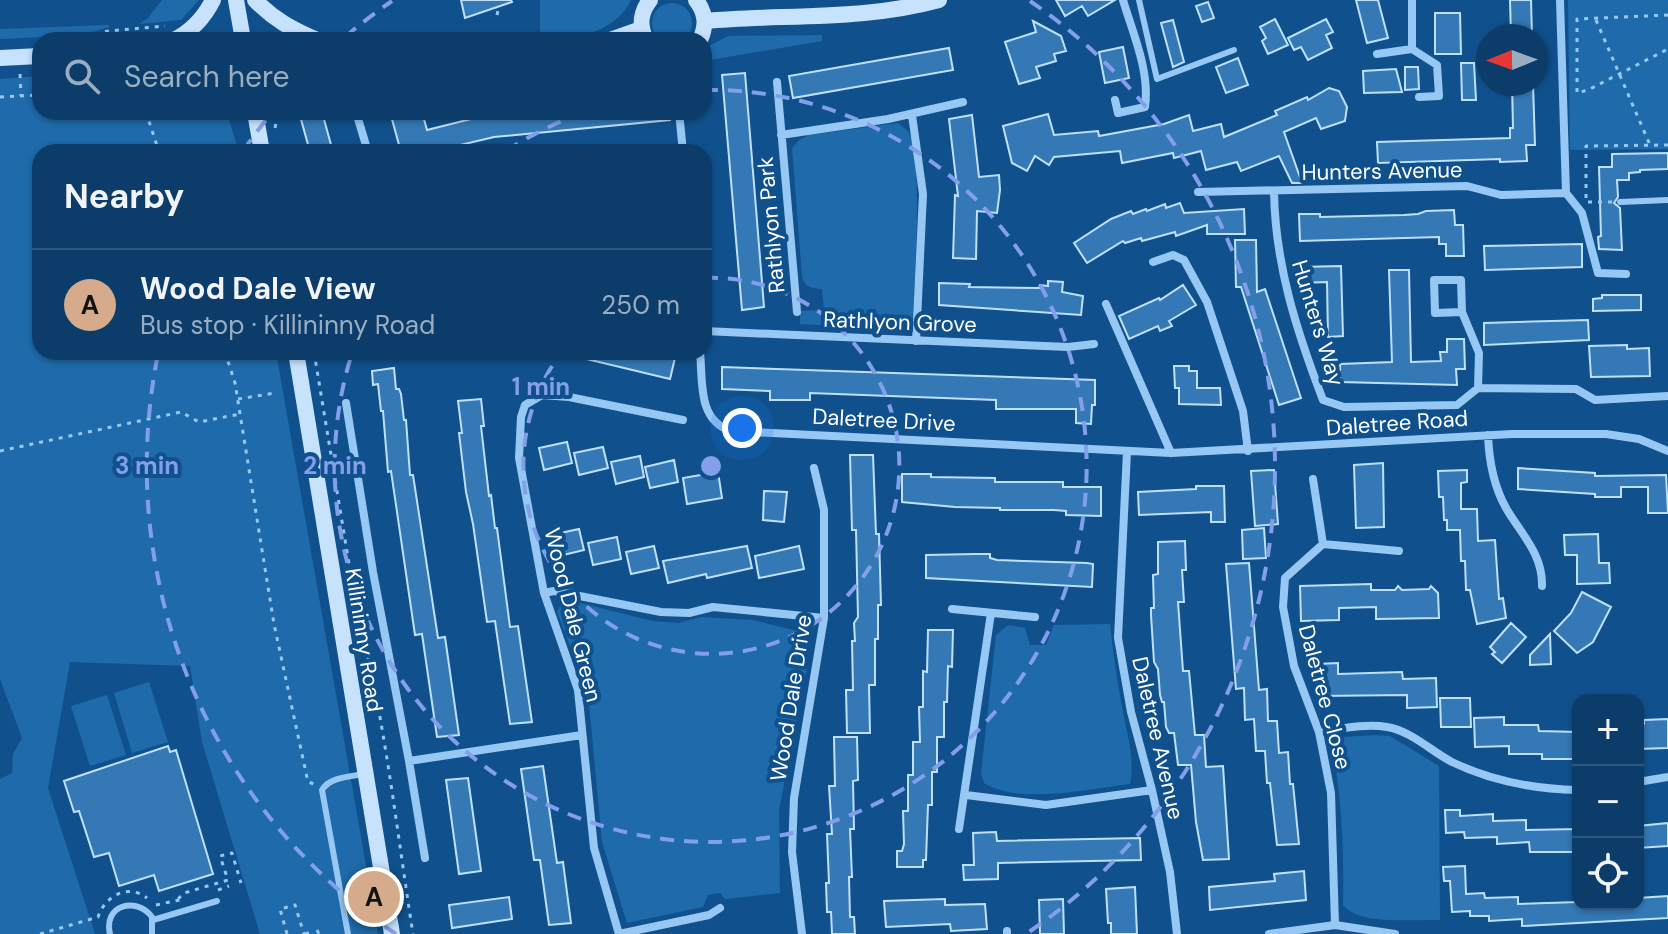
<!DOCTYPE html>
<meta charset="utf-8">
<style>
body{margin:0;font-family:"DM Sans",sans-serif;background:#1a4872;color:#f1f3f6}
.controls{position:absolute;right:24px;bottom:24px;display:grid;overflow:hidden;border-radius:16px;box-shadow:0 2px 6px #0004}
.controls button{width:72px;height:72px;display:grid;place-items:center;padding:0;border:0;border-bottom:2px solid #2c567e;background:#0c3d6a;color:#f1f3f6;font:40px sans-serif}
.compass{position:absolute;left:1476px;top:24px;width:72px;height:72px;border-radius:50%;background:#0c3d6a;box-shadow:0 2px 6px #0004;rotate:269deg}
.you{position:absolute;left:742px;top:428px;width:28px;height:28px;margin:-20px;border:6px solid #fff;border-radius:50%;background:#1a73e8;box-shadow:0 0 0 12px #1a73e833}
.badge{display:grid;place-items:center;width:52px;height:52px;border-radius:50%;background:#d6ab8b;color:#111;font-size:26px;font-weight:700}
.pin{position:absolute;translate:-50% -50%;border:4px solid #fff;box-shadow:0 2px 8px #0006}
.list{margin:0;padding:0;list-style:none}
h2{display:flex;justify-content:space-between;align-items:center;height:104px;margin:0;padding:0 32px;font-size:34px}
h2 small{font-size:26px;font-weight:400;color:#9aaec1}
.list li{display:grid;grid-template-columns:52px 1fr auto;gap:24px;align-items:center;box-sizing:border-box;height:112px;padding:0 32px;border-top:2px solid #2c567e}
.list b{display:block;font-size:30px;white-space:nowrap}
.list p{margin:0;font-size:26px;white-space:nowrap;color:#9aaec1}
.list em{font-size:26px;font-style:normal;color:#9aaec1}
.icon{flex:none;width:44px;height:44px;fill:none;stroke:currentColor;stroke-width:2;stroke-linecap:round;stroke-linejoin:round}
.map{position:relative;flex:none;width:1668px;height:934px;overflow:hidden}
.search{position:absolute;background:#0c3d6a;box-shadow:0 2px 6px #0004;left:32px;top:32px;width:680px;height:88px;display:flex;align-items:center;gap:20px;box-sizing:border-box;padding:0 28px;border-radius:24px;color:#9aaec1;font-size:30px}
.panel{position:absolute;background:#0c3d6a;box-shadow:0 2px 6px #0004;left:32px;top:144px;width:680px;height:216px;border-radius:24px}
.map>svg:first-child{display:block}
</style>
<div class="map">
<svg width="1668" height="934" viewBox="0 0 1668 934">
<rect width="100%" height="100%" fill="#10518d"/>
<!-- green -->
<path fill="#1e6aab" d="M162,0H199L181,20L139,24L148,18Z
M540,0H631C616,32 573,43 540,34Z
M1568,0H1668V149L1570,150Z
M652 23a20 20 0 1 1 40 0a20 20 0 1 1-40 0Z
M109,25V27L83,35L0,39V29Z
M822,35V41L704,61L705,48L728,36Z
M40,76V112H223L229,120L239,152H40V352H276L378,934H260L202,742L190,666L70,662L48,788L95,934H0V779L12,773L13,754L22,738L0,679V79Z
M898,123C899,124 907,130 908,131C924,157 914,282 913,317L904,328L898,329L800,324V311L824,310L822,289C811,288 805,288 802,276L792,148L799,140L809,135Z
M564,599L653,621L678,623L702,617L753,620L802,632L807,668L779,810L780,893L725,899L720,893L708,895L703,907L627,923L602,842L588,693L557,612Z
M1110,624C1113,650 1116,675 1121,701C1125,728 1136,756 1130,784C1090,789 1019,805 984,783L981,774L996,635L1008,625L1025,628L1030,645H1046L1054,625Z
M149,682L168,742L132,753L114,693Z
M107,695L126,755L90,766L71,706Z
M1374,735L1390,736L1439,766L1440,920C1414,919 1360,926 1343,905C1344,848 1342,805 1333,748L1335,742L1344,737Z"/>
<!-- building -->
<path fill="#3479b5" stroke="#bee0fd" stroke-width="2" d="M461,0H511L512,2L465,18Z
M1056,0H1115L1088,16L1082,6L1065,16Z
M1356,0H1378L1388,38L1367,43Z
M1510,0H1531L1532,36H1511Z
M1208,2L1214,18L1202,22L1196,6Z
M1435,13H1460L1461,54H1435Z
M1275,19L1288,45L1268,54L1262,41L1266,38L1260,27Z
M1326,19L1333,32L1326,35L1332,48L1308,60L1301,47L1294,50L1288,38Z
M1173,20L1184,62L1173,67L1161,23Z
M1033,21L1061,36L1066,51L1054,54L1056,61L1036,67L1040,78L1019,84L1005,42L1036,32Z
M1123,47L1129,78L1105,83L1099,52Z
M949,48L953,70L793,98L789,76Z
M1238,58L1248,85L1226,93L1216,67Z
M1461,63H1474L1476,100H1462Z
M1405,67H1418L1419,89L1405,90Z
M1396,69L1402,92L1364,93L1363,71Z
M745,73L764,307L742,310L722,75Z
M1512,84H1533L1535,145H1526L1527,161L1500,162V159L1378,163L1377,142L1510,138V128H1513Z
M1329,88L1339,91L1347,107L1345,121L1321,129L1316,118L1284,132L1302,183H1292L1279,156L1241,171L1237,162L1206,170L1201,151L1174,158L1173,153L1122,163L1120,151L1054,157L1049,165L1035,156L1027,171L1012,163L1003,126L1048,114L1054,135L1098,131L1099,136L1164,124L1189,115L1193,131L1221,124L1224,137L1277,115L1275,111L1307,97L1308,100Z
M299,112H322L333,152H310Z
M390,112H422L427,130L483,116L529,112H669L670,120L494,137L431,152H401Z
M972,115L979,177L999,175L1000,190L997,213L977,211L976,259L953,258L955,195L958,196L949,119Z
M1668,153V169L1640,170V172L1629,173V180H1617L1618,197L1614,203L1620,208L1622,250L1599,249L1598,237L1601,236L1599,167H1612V154Z
M1180,203L1184,213L1244,209L1245,234H1207V225L1176,236L1175,232L1142,241L1141,238L1125,243L1123,241L1087,263L1074,243L1111,219L1131,211L1133,214L1146,209L1147,211L1165,204L1166,208Z
M1454,210L1455,225H1463L1464,256H1446V244H1439V237L1300,241L1299,214H1320V217L1404,215L1418,214L1426,211Z
M1235,240H1256L1257,292L1265,289L1301,398L1279,405L1241,287H1236Z
M1582,244V267L1485,270L1484,246Z
M1341,266L1343,336L1328,337L1327,282L1301,283L1300,267Z
M1389,270H1409L1411,362L1441,361L1440,352H1447V339H1464L1465,369H1456L1457,385L1340,382V364L1392,362Z
M1048,281L1063,282L1062,292L1083,296L1081,315L939,305V283L970,284L969,287L1039,288L1040,285L1048,286Z
M1183,285L1196,305L1169,321L1172,326L1160,331L1158,326L1129,339L1119,316L1159,298L1160,300Z
M1602,295H1641V310L1593,311V299L1602,298Z
M1588,320L1589,340L1484,345V323Z
M1627,345V349L1649,348L1650,376L1591,377L1589,346Z
M578,352H650L675,358L670,379L578,357Z
M1174,366H1189V371H1197V388H1220L1221,405L1179,404V388H1175Z
M722,367L1095,380V405H1092L1091,424L1076,423V409H996V400L810,393V400H770V391L722,389Z
M394,368L396,389H399L401,394L404,420H406L410,475H413L438,638L445,637L459,735L437,737L422,634L415,635L391,471L388,472L383,411H381L378,384L373,385L372,371Z
M481,399L484,426H481L489,496L491,495L495,528H497L510,627L518,626L532,722L510,724L495,621L487,622L473,524L466,492L459,433H462L458,401Z
M567,442L572,463L544,470L539,448Z
M603,447L608,468L579,475L574,453Z
M850,455H873L876,534H879L881,605H878V639H875V685H869L870,733H847L846,690H853L852,641H855L854,623L858,617L856,530H852Z
M640,456L644,477L616,484L611,462Z
M674,460L678,482L650,488L645,467Z
M1383,463L1384,527L1356,528L1354,465Z
M1518,468L1595,473V476L1666,475L1668,513H1648V487H1621V497H1595V494L1518,489Z
M1274,470L1278,524L1255,526L1251,471Z
M1467,470V482L1461,483V509H1477L1478,541L1495,540L1499,599L1503,598L1506,618L1477,624L1470,590H1466L1465,561H1461L1460,530H1447V520H1444L1443,497H1439L1438,471Z
M718,472L722,498L687,504L683,478Z
M902,474H931V477L995,478V482H1063V487H1101V516L1066,515V511L1054,510H1000V508L955,507L902,502Z
M1196,486H1224L1225,522H1211V512L1139,515L1138,492L1196,489Z
M764,491L787,492L784,522L763,520Z
M1264,528L1266,558L1243,559L1242,530Z
M579,529L584,550L555,557L551,535Z
M1598,534L1599,563H1609L1610,583L1577,584V555H1565L1564,535Z
M617,537L621,559L593,565L588,543Z
M1185,541L1186,570H1182L1184,602H1178L1183,671H1189L1195,735H1204L1206,767L1223,766L1229,859L1203,860L1196,822L1191,765H1178L1174,733H1169L1166,727L1164,702H1162L1160,695L1158,669L1154,662L1151,615V608H1154L1153,575L1158,574V542Z
M654,546L659,568L631,574L626,552Z
M747,546L752,568L707,578L706,574L668,583L663,561Z
M799,546L804,569L759,578L755,556Z
M975,554H990V558L997,560L1087,563L1093,564L1092,587L926,578V555Z
M1249,563L1259,690L1267,689L1268,721H1277L1279,753L1288,752L1290,784H1293L1299,844L1277,845L1270,783H1267L1265,751H1256L1254,719L1245,720L1244,688L1236,689L1226,564Z
M1371,584V590H1395L1398,586L1402,590L1429,589L1431,586L1438,593L1439,618L1376,619V607L1339,608V620L1301,621L1300,586Z
M1582,592L1611,607L1593,642L1577,653L1554,631L1571,613Z
M1511,623L1526,637L1502,663L1492,654L1495,652L1490,647Z
M928,630H953L952,667L948,666L947,702H944V737H937V772H932V805H928L926,860H923V867H897V851H902L904,844L903,811H908V775H913V742H920L919,707H923V671L927,672Z
M1550,634L1551,664L1530,665V655Z
M1338,663V674L1402,672L1403,679L1436,678L1437,707L1407,708V695L1317,696L1316,664Z
M1440,698H1470L1471,727H1441Z
M1504,717V725H1538L1539,731L1578,732V759H1542V754H1509V746L1475,747L1474,718Z
M1668,719V748L1638,749V725L1644,724V720Z
M834,737H857L858,780L853,781L854,829H850L852,877H849L850,917H854L855,934H832L831,912H827L826,883H829L827,834H832L829,786H835Z
M168,746L170,752L176,750L213,874L159,891L154,875L119,886L109,853L94,857L79,811L74,812L64,781Z
M543,766L557,863L563,862L571,923L549,925L540,860H534L521,769Z
M468,778L481,871L459,874L446,780Z
M1445,810H1460V816L1493,814V821L1526,820V830L1578,829V852H1530L1529,842L1497,844V837L1465,838L1464,832L1446,833Z
M1668,823V846L1638,848V826Z
M996,832L997,841L1140,838L1141,860L998,863V879L964,880L963,865H974L973,833Z
M1465,866L1466,894L1484,893L1485,898L1518,897V904L1578,902V904H1638V898L1668,896V918L1522,926V919L1489,921V916H1470V911L1452,912L1450,881H1444L1443,867Z
M1304,871L1306,900L1210,910L1209,887L1275,881L1274,874Z
M1135,887L1137,934H1111V923H1108L1106,889Z
M509,897L512,919L452,928L449,905Z
M945,899V905L985,904L987,929L951,931L950,924L886,927L884,901Z
M1063,899L1064,934H1040L1039,900Z"/>
<g fill="none" stroke-linecap="round" stroke-linejoin="round">
<!-- path -->
<path stroke="#97c8f3" stroke-width="3" stroke-dasharray="4 6" stroke-linecap="butt" d="M497,15L499,6
M1668,15L1577,19V93L1588,90L1668,49
M1596,20L1650,145
M46,40L85,38L108,31L165,26
M20,74L21,96
M0,97L40,95
M146,112L159,152
M275,128L278,112
M1612,202H1586V146L1668,145
M225,352L235,383L274,624L308,782L314,784
M314,352L357,612C385,717 396,827 413,934
M238,399L275,393
M0,451L181,412L199,422L240,414
M218,890L229,886
M178,899L184,893L228,880L220,856L232,853L241,883
M156,905L184,899
M317,930L319,934
M40,934L98,917C105,896 128,883 147,898
M287,934L280,909L295,905L304,934
M305,934L314,931"/>
<!-- lane -->
<path stroke="#97c8f3" stroke-width="6" d="M1139,0L1157,79L1234,50
M1620,202L1668,200
M153,920L217,901
M110,934C103,905 136,896 152,917V934
M348,934L322,790C330,777 349,777 363,774"/>
<!-- street -->
<path stroke="#97c8f3" stroke-width="8" d="M1412,0V49
M1560,0L1566,193L1582,213L1598,273L1626,274
M1377,54L1412,49L1437,65L1439,96L1419,97
M777,82L797,312
M1115,100L1118,113L1145,107C1150,71 1133,34 1123,0
M356,112L368,152
M679,112L683,152
M912,115L923,194L916,341
M781,135L888,119L963,102
M1274,191C1275,265 1297,332 1323,400L1344,407L1457,405L1478,388L1576,389L1595,400L1668,396
M1198,192L1467,186L1501,195L1566,193
M1153,262L1173,255L1184,260L1207,302L1243,411L1248,451
M1434,280H1461L1462,312L1435,313Z
M1106,304L1171,453
M1462,312L1479,353L1478,388
M704,331L1068,347L1094,344
M700,352C703,381 697,420 731,431L1171,453L1512,434H1606L1639,439L1668,451
M346,403L373,572L409,761L425,858
M1488,435C1489,461 1493,485 1506,508C1521,534 1543,554 1542,586
M1127,452L1118,638L1131,712L1152,790L1170,872L1177,934
M1313,479L1323,544L1285,578L1283,607L1294,666L1319,732L1331,793L1335,925
M1323,544L1399,551
M544,593L554,591L661,612L689,613L713,607L824,618
M952,609L1035,617
M1319,732C1340,729 1365,723 1387,727C1411,731 1431,751 1452,762C1491,781 1534,789 1578,790
M409,761L582,735
M1638,782L1668,777
M966,795L1046,805L1152,790
M959,829L991,613
M1007,931V934
M619,934L594,848L578,690L544,593L519,458L521,417L525,405L542,395L569,397L683,420
M619,934L709,915L720,908
M802,934L792,852L794,798L824,618V510L814,468
M1269,934L1335,925L1395,934"/>
<!-- secondary -->
<path stroke="#c6e2fd" stroke-width="16" d="M236,0L243,40
M255,0C273,19 293,30 317,40
M696,0C706,13 707,25 700,40
M705,21C784,14 862,21 939,0
M174,40C192,31 204,18 213,0
M610,40L641,29
M646,40C639,25 640,13 650,0
M0,58L40,56
M255,112L262,152
M296,352L392,934"/>
</g>
<!-- distance rings -->
<g fill="none" stroke="#839eea" stroke-width="4" stroke-dasharray="14 10">
<path d="M704 278A188 188 0 1 1 561 353"/>
<path d="M506 151A376 376 0 0 1 582 113M704 90A376 376 0 1 1 352 353"/>
<path d="M396 934A564 564 0 0 1 158 354M243 151A564 564 0 0 1 270 115M345 37A564 564 0 0 1 392 1M1030 1A564 564 0 0 1 1026 934"/>
</g>
<g text-anchor="middle" dominant-baseline="central" stroke-width="8" stroke-linejoin="round" paint-order="stroke">
<!-- street labels -->
<g font-size="22" fill="#fff" stroke="#10518d">
<text transform="translate(1382 171) rotate(-1)">Hunters Avenue</text>
<text transform="translate(771 225) rotate(-95)">Rathlyon Park</text>
<text transform="translate(900 322) rotate(2)">Rathlyon Grove</text>
<text transform="translate(1318 323) rotate(73)">Hunters Way</text>
<text transform="translate(884 420) rotate(3)">Daletree Drive</text>
<text transform="translate(1397 423) rotate(-4)">Daletree Road</text>
<text transform="translate(573 615) rotate(76)">Wood Dale Green</text>
<text transform="translate(364 640) rotate(81)">Killininny Road</text>
<text transform="translate(1325 697) rotate(75)">Daletree Close</text>
<text transform="translate(791 698) rotate(-81)">Wood Dale Drive</text>
<text transform="translate(1158 738) rotate(77)">Daletree Avenue</text>
</g>
</g>
<circle cx="711" cy="466" r="12" fill="#839eea" stroke="#10518d" stroke-width="4"/>
<g font-size="24" text-anchor="middle" font-weight="bold" fill="#839eea" stroke="#10518d" stroke-width="8" stroke-linejoin="round" paint-order="stroke">
<text x="541" y="395">1 min</text>
<text x="147" y="474">3 min</text>
<text x="335" y="474">2 min</text>
</g>
</svg>
<div class="controls">
<button>+</button>
<button>−</button>
<button><svg class="icon" aria-label="locate" viewBox="0 0 24 24"><circle cx="12" cy="12" r="6"/><path d="M12 2v4M12 18v4M2 12h4M18 12h4"/></svg></button>
</div>
<svg class="compass" viewBox="-18 -18 36 36"><path d="M0-13l5 13h-10z" fill="#e53935"/><path d="M0 13l5-13h-10z" fill="#9aaec1"/></svg>
<div class="you"></div>
<div class="pin badge" style="left:374px;top:897px">A</div>
<div class="search"><svg class="icon" aria-label="search" viewBox="0 0 24 24"><circle cx="10" cy="10" r="6"/><path d="M15 15l6 6"/></svg>Search here</div>
<section class="panel">
<h2>Nearby<small></small></h2>
<ul class="list">
<li><span class="badge">A</span><div><b>Wood Dale View</b><p>Bus stop · Killininny Road</p></div><em>250 m</em></li>
</ul>
</section>
</div>
